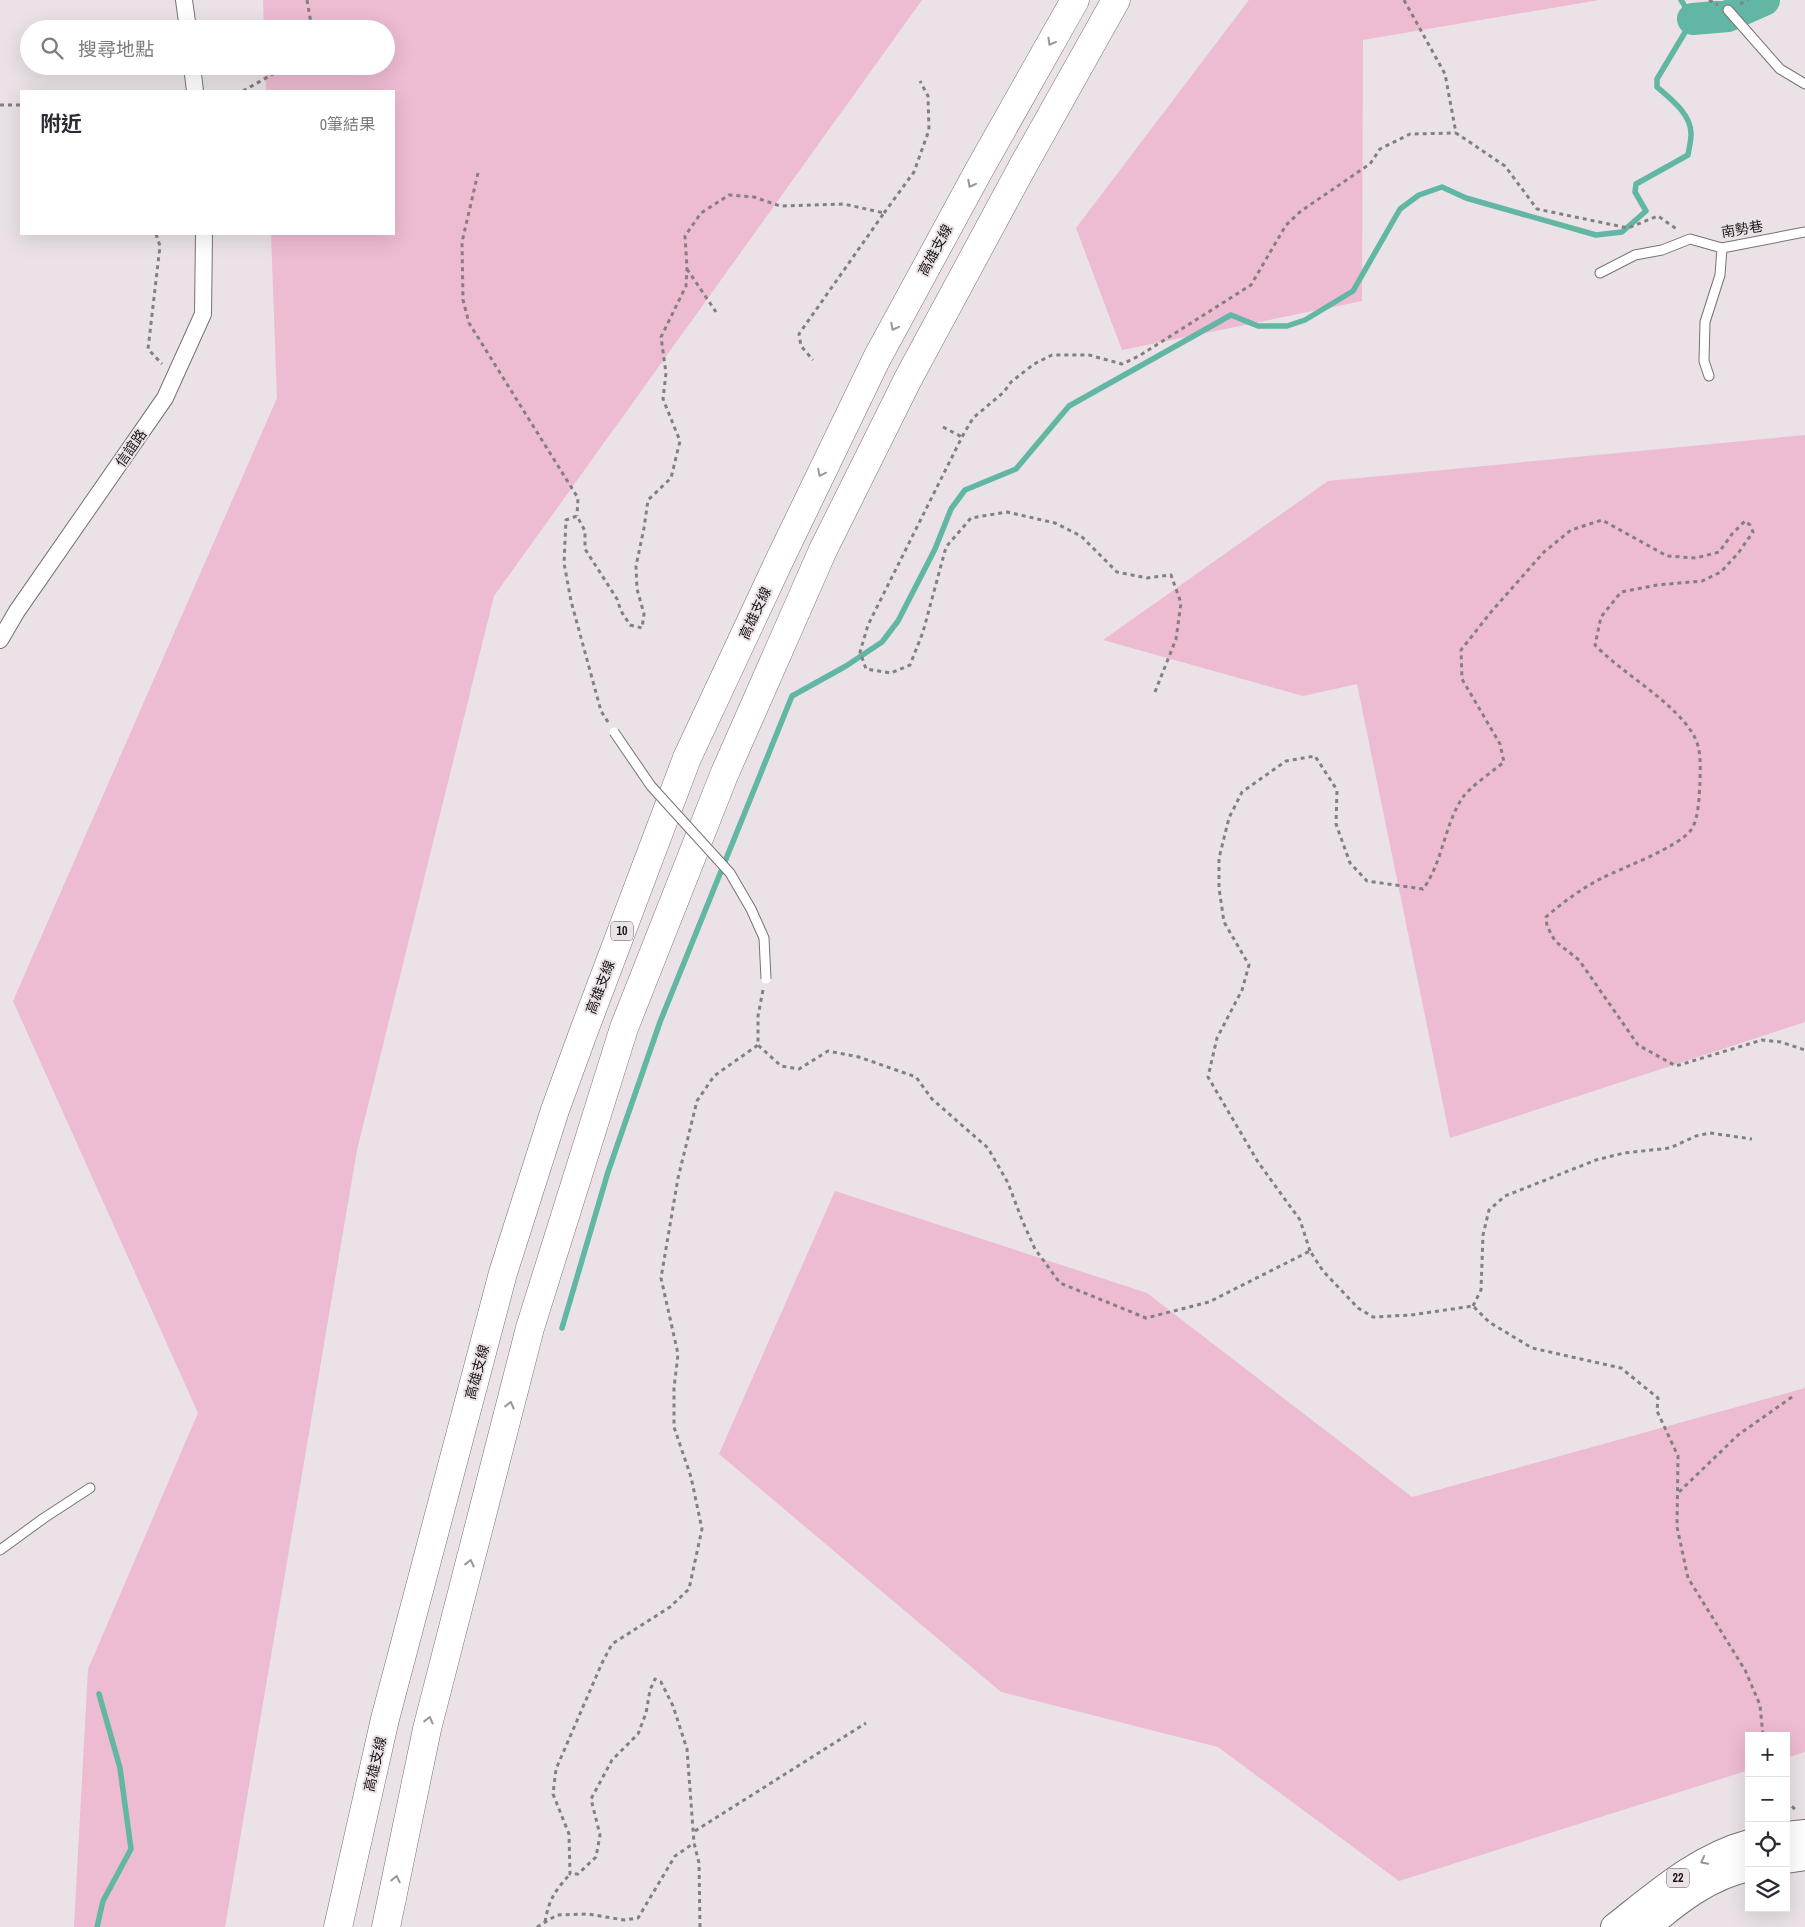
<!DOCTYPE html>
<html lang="zh-TW">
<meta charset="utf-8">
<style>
body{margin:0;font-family:"Archivo Narrow","Noto Sans TC",sans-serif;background:#f7f7f7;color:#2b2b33}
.controls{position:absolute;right:15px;bottom:15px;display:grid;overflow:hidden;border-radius:0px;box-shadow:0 5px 20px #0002}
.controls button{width:45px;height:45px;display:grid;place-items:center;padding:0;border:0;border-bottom:1px solid #e1e1e2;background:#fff;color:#2b2b33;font:25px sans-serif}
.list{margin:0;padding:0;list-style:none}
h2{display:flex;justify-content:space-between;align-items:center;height:65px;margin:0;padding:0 20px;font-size:21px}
h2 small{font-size:16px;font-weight:400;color:#7c7c81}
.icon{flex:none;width:28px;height:28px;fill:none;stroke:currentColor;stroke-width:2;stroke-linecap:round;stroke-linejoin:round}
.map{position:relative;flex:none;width:1805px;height:1927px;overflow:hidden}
.search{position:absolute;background:#fff;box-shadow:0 5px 20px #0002;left:20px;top:20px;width:375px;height:55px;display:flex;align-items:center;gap:12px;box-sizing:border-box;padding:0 18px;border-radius:28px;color:#7c7c81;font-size:19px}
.panel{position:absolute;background:#fff;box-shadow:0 5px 20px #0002;left:20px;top:90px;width:375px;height:145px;border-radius:0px}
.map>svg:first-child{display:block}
</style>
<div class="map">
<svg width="1805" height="1927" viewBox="0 0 1805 1927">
<rect width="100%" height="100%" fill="#eae2e6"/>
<!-- green -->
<path fill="#edbbd2" d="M263,0H922L494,596L357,1150L225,1927H74L88,1669L198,1413L13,1001L277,398L271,234H394V91H266L265,66H386V29H264Z
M1249,0H1599L1363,40L1362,301L1122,350L1076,228Z
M1805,435V1022L1450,1138L1357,684L1303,696L1103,640L1328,481Z
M835,1191L1147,1293L1412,1497L1805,1388V1752L1786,1758V1736H1749V1770L1399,1881L1218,1747L1001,1692L719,1454Z"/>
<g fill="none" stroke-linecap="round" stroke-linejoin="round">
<!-- stream -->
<path stroke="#61b7a3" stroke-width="5.5" d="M562,1328L608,1172L660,1022L792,696L846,666L882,642L898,621L935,549L951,509L965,490L1016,469L1069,406L1231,315L1258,326H1287L1305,320L1353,291L1400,209L1419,195L1442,187L1466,198L1596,235L1622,232L1646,211L1635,192L1636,184L1688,155C1689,148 1691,141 1691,135C1692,115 1671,99 1657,87V79L1693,19L1681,0
M97,1927L103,1901L131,1849L120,1768L99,1694"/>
<!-- river -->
<path stroke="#61b7a3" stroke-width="32" d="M1693,19L1728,16L1764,0"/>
<defs>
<path id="lane" d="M1728,10L1780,69L1805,84
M1600,273L1635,255L1662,250L1690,239L1722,248L1805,232
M1709,376L1704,361L1705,322L1720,275L1722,248
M0,1550L44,1518L90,1488"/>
<path id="street" d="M184,0L188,29
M192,66L195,91
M0,640L17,611L165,398L203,314L204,234"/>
<path id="primary" d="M1786,1835L1805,1833
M1786,1860L1805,1857
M1614,1927C1655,1895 1697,1857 1749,1843
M1648,1927C1677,1902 1710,1876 1749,1868"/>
<path id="highway" d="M338,1927L385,1719L503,1273L555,1110L582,1036L687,758L781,557L877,358L978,172L1075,0
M386,1927L427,1729L530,1328L624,1028L724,775L823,550L908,379L1024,164L1116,0"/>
</defs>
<!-- lane casing -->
<use href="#lane" stroke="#787275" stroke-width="11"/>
<!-- street casing -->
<use href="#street" stroke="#787275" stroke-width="18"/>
<!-- primary casing -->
<use href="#primary" stroke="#787275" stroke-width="28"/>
<!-- highway casing -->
<use href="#highway" stroke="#787275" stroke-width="29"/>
<!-- path -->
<path stroke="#847f82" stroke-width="3" stroke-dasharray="4 4" stroke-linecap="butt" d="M307,0L312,29
M1404,0L1445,74L1456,133L1505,166L1537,209L1628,228L1658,216L1678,230
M1709,0L1718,5
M1740,4L1748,0
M243,91L287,66
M0,105H21
M478,173L462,242L463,300L469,323L578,498L577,516
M884,213L914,172L929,130L928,96L920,81
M156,234L160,246L148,349L162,364
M687,269L716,312
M943,427L962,437
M1155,692L1176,639L1181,603L1171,575L1147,578L1117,572L1081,536L1055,523L1007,512L971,518L946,547L923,632L910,665L891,673L866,669L860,652L868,625L962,437L973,418L1004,392L1011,382L1034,364L1052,355H1089L1122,364L1139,356L1251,285L1286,225L1301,211L1370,164L1380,149L1410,134L1456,133
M608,722L601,711L571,601L564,563L566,520L577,516L585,531V549L617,599L621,611L630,625L642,628L644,614L637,589L636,566L644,528L648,500L671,478L680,441L663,399L666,373L661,337L686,286L687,268L685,236L701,213L729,195L754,197L780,206L844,204L884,213L799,334L801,346L813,360
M763,990L758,1016V1045L781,1066L799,1069L828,1051L859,1057L916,1077L932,1099L988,1148L1008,1183L1022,1220L1035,1249L1060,1283L1146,1318L1209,1302L1310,1251L1323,1271L1358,1308L1373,1317L1411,1315L1473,1306L1489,1322L1532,1348L1621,1368L1658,1398L1657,1411L1678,1456L1677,1527L1688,1578L1745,1670L1760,1705L1763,1736
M1310,1251L1300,1220L1258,1162L1208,1077L1217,1038L1242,990L1249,965L1224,922L1219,888V858L1229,818L1242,792L1286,761L1315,756L1337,790L1336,824L1350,863L1367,881L1423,889C1443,862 1444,825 1463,797C1470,787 1493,771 1504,762L1500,744L1462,679L1461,650L1491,612L1544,552L1571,530L1602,520L1667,556L1696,558L1719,552L1732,534L1745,521L1750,525L1753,532L1739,552L1721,572L1702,581L1657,585L1621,592L1601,617L1595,645C1624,675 1672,700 1693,734C1702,749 1700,765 1700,782C1699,796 1699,819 1691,830C1677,848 1624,867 1602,878C1581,889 1563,902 1546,917L1547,926L1555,941L1579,960L1638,1045L1676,1066L1762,1040L1781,1042L1805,1050
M1473,1306L1481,1290L1483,1235L1489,1210L1505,1196L1596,1160L1624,1153L1670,1148L1696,1136L1710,1133L1752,1139
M1679,1492L1738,1435L1792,1397
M1786,1801L1797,1811
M695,1831L866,1723
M545,1922C549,1899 555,1891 570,1874
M537,1927L557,1915L588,1914L624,1920L638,1918L675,1856L694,1843
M700,1927L699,1863L694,1843L687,1749L673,1706L661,1682L655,1679L650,1690L646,1713L638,1734L612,1760L591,1799L600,1835L596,1857L578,1874H570L569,1834L553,1794L556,1769L602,1663L612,1644L670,1607L689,1589L702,1529L691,1477L674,1427V1388L678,1354L661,1278L678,1178L697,1101L714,1076L758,1045"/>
<!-- lane -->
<use href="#lane" stroke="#fff" stroke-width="9"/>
<!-- street -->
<use href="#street" stroke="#fff" stroke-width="16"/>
<!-- primary -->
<use href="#primary" stroke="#fff" stroke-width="26"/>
<!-- highway -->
<use href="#highway" stroke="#fff" stroke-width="28"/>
<defs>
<path id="lane-bridge" d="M614,732L651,786L730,873L751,909L764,938L766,979"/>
</defs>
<!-- lane-bridge casing -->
<use href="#lane-bridge" stroke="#787275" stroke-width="11" stroke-linecap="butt"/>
<!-- lane-bridge -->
<use href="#lane-bridge" stroke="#fff" stroke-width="9"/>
</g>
<!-- one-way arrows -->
<defs><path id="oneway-chevron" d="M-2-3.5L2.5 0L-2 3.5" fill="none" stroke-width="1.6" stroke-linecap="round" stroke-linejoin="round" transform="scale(1.25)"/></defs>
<g stroke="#989697">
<use href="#oneway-chevron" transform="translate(1051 42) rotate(119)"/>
<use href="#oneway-chevron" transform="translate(971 184) rotate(118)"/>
<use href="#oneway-chevron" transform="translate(894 327) rotate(118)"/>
<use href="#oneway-chevron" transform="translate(821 473) rotate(116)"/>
<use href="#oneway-chevron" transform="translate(510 1405) rotate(-76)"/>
<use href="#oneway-chevron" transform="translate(470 1563) rotate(-76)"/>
<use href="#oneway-chevron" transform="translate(429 1720) rotate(-76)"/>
<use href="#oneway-chevron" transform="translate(1704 1861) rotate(152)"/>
<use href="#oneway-chevron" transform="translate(396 1879) rotate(-78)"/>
</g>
<g text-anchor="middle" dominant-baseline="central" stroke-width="4" stroke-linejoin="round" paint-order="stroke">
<!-- shield labels -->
<g fill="#eae2e6" stroke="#585356" stroke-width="1">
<rect x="611" y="921.5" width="22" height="19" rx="4"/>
<rect x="1667" y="1868.5" width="22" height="19" rx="4"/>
</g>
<g font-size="12" font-weight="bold" fill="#191618">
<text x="622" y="931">10</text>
<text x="1678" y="1878">22</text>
</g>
<!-- street labels -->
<g font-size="14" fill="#191618" stroke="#eae2e6">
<text transform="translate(1742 229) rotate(-9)">南勢巷</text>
<text transform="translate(935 250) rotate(-62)">高雄支線</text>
<text transform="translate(131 448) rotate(-55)">信誼路</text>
<text transform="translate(755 613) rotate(-65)">高雄支線</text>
<text transform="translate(600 987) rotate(-69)">高雄支線</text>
<text transform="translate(477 1372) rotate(-75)">高雄支線</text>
<text transform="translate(375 1764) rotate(-77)">高雄支線</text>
</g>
</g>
</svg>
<div class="controls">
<button>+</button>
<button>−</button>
<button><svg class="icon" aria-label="locate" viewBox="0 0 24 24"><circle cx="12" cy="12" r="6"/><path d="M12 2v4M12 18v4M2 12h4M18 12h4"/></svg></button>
<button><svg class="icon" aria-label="layers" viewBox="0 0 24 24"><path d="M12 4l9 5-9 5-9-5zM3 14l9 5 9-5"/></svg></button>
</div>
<div class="search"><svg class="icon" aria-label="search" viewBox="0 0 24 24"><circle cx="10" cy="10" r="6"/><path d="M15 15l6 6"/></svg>搜尋地點</div>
<section class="panel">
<h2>附近<small>0筆結果</small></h2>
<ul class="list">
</ul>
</section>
</div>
